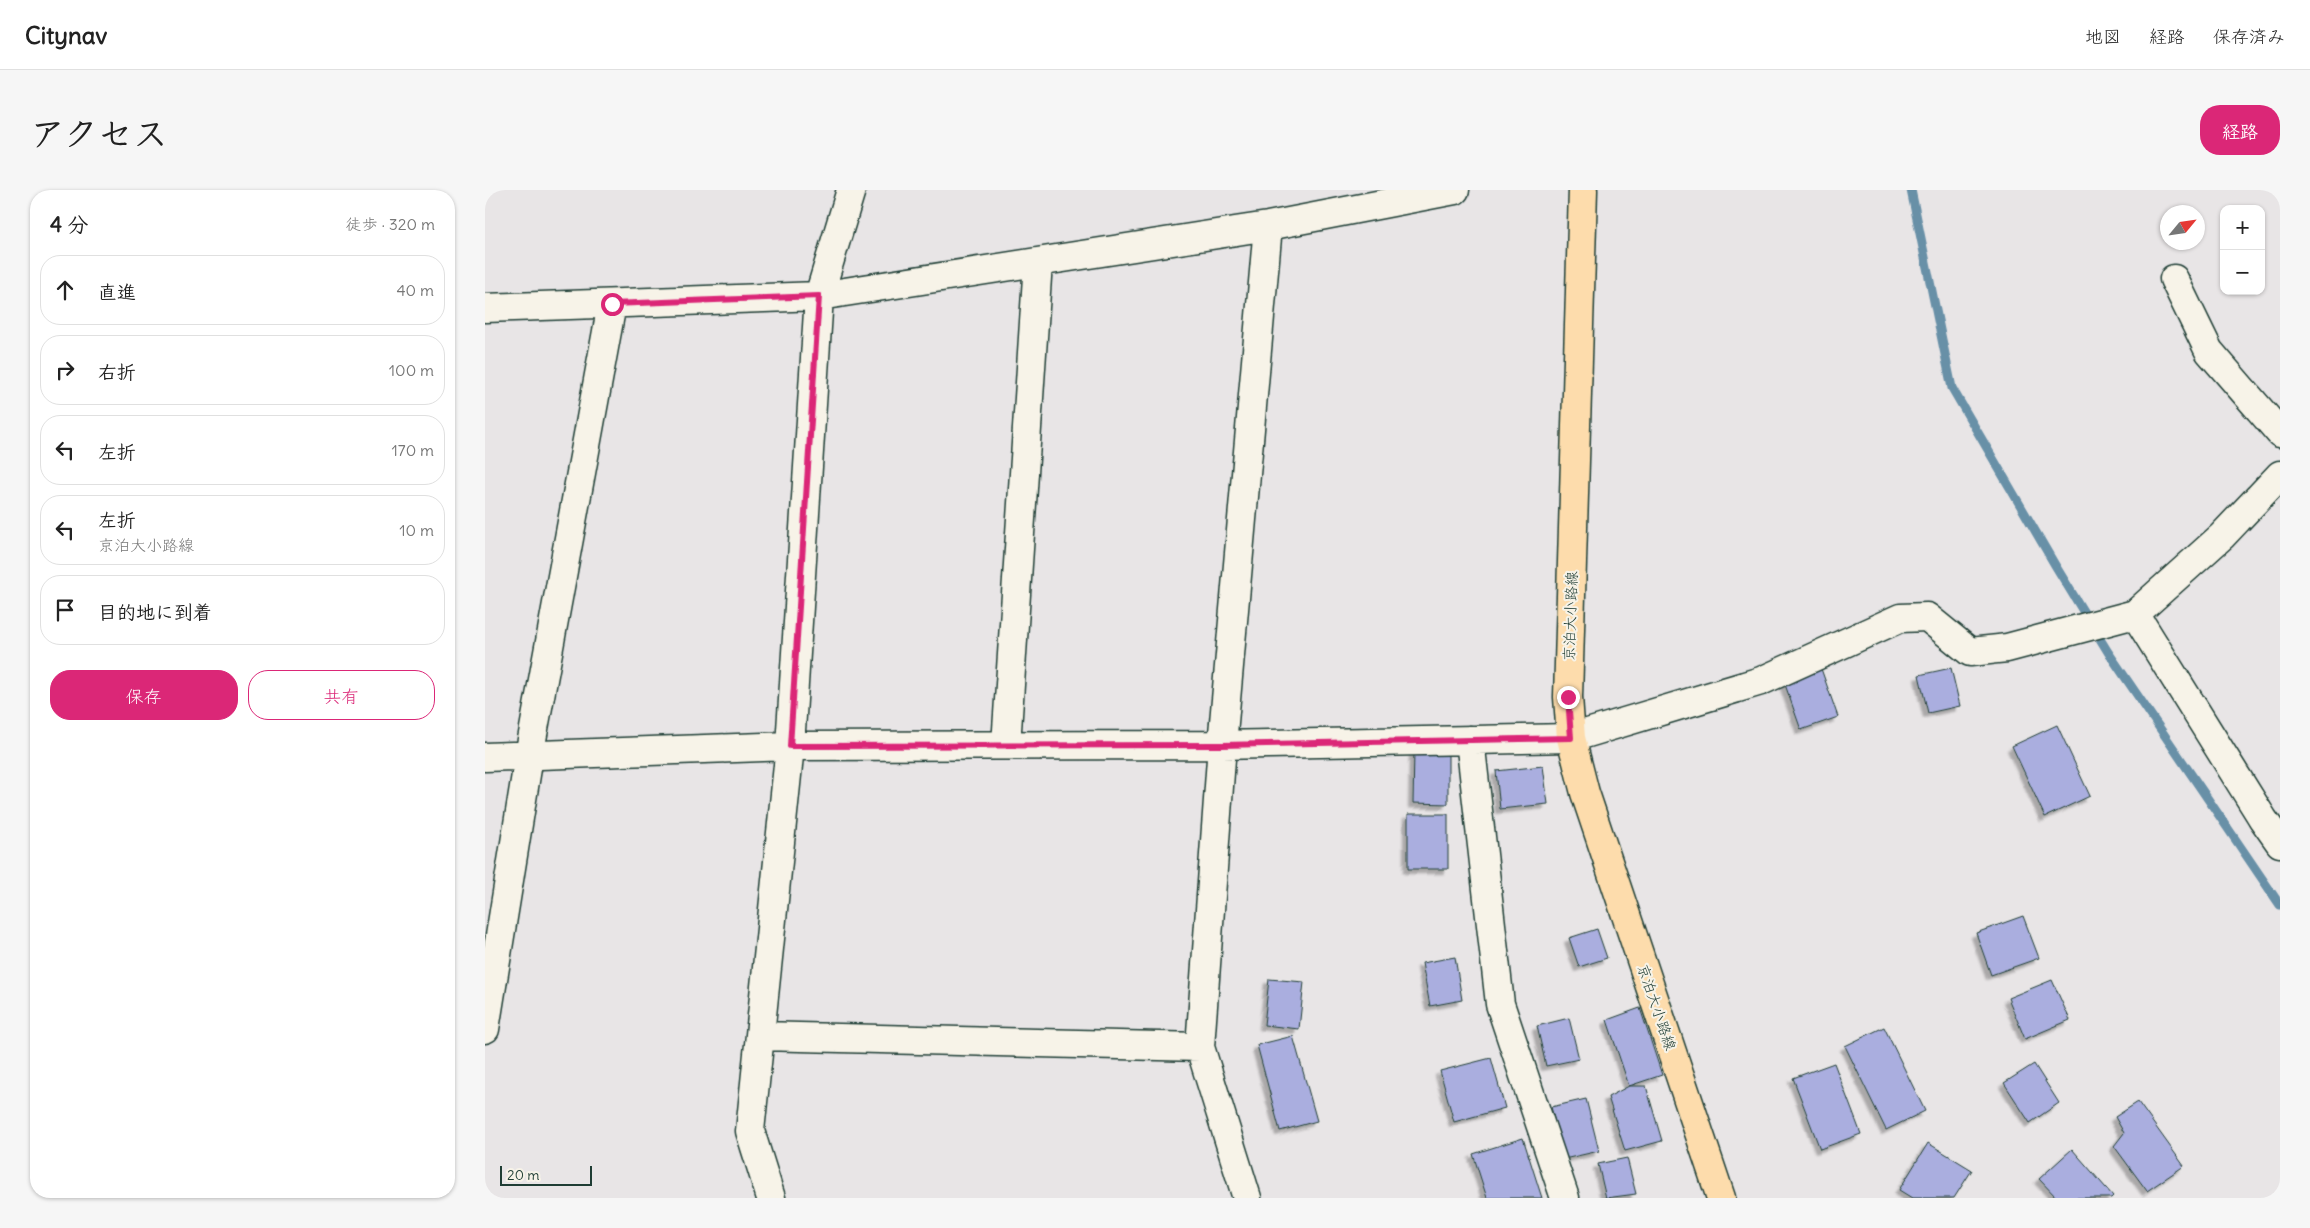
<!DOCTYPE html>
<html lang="ja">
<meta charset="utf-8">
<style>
body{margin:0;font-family:Delius,"Klee One",sans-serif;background:#f6f6f6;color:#222}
.controls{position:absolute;right:15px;top:15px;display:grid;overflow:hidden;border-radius:10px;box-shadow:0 1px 4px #0004}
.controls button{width:45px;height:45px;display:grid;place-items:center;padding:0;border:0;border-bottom:1px solid #e0e0e0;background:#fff;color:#222;font:25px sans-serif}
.compass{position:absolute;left:1675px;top:15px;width:45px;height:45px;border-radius:50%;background:#fff;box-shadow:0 1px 4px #0004;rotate:61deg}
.scale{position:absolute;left:15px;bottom:12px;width:92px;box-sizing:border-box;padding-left:5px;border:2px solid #1f3d34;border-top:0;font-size:14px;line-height:18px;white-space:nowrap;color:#1f3d34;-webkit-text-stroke:4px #f7f3e8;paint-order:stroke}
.stop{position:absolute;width:15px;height:15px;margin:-11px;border:4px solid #db2777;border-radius:50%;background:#fff}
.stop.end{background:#db2777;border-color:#fff;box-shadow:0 1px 5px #0008}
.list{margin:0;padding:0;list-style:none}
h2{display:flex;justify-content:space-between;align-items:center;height:65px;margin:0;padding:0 20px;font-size:21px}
h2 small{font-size:16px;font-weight:400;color:#767676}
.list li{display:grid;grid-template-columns:32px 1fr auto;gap:15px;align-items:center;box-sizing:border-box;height:70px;margin:0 10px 10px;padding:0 10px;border:1px solid #e0e0e0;border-radius:20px}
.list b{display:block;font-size:19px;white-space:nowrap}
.list p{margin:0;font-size:16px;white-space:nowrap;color:#767676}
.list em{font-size:16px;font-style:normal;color:#767676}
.actions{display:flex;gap:10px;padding:15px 20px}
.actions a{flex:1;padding:11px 0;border:1px solid #db2777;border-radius:20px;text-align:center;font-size:18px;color:#db2777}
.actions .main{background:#db2777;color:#fff}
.icon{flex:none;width:28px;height:28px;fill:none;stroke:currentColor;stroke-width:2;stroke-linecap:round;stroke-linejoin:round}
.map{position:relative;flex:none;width:1795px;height:1008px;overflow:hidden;border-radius:20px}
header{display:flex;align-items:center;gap:30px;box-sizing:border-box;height:70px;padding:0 25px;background:#fff;border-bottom:1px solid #e0e0e0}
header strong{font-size:24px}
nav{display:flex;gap:28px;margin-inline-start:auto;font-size:18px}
.intro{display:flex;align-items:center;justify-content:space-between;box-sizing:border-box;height:120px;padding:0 30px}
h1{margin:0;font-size:35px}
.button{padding:12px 22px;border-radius:20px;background:#db2777;color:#fff;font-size:18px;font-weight:700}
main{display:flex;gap:30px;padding:0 30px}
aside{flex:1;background:#fff;border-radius:20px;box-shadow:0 1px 4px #0004}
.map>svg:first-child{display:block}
</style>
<header>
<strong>Citynav</strong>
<nav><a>地図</a><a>経路</a><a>保存済み</a></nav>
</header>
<div class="intro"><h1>アクセス</h1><a class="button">経路</a></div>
<main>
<aside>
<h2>4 分<small>徒歩 · 320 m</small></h2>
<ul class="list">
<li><svg class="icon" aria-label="ahead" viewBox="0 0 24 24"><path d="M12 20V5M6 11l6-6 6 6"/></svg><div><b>直進</b></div><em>40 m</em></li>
<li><svg class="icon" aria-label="right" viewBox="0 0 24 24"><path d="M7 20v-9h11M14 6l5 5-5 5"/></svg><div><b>右折</b></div><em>100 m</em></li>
<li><svg class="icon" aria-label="left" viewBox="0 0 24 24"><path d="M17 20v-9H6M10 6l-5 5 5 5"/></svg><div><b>左折</b></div><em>170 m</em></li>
<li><svg class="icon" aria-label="left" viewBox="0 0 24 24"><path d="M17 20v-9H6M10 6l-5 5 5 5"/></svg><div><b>左折</b><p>京泊大小路線</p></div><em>10 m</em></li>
<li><svg class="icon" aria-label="arrive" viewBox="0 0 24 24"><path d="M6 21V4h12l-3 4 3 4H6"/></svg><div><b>目的地に到着</b></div></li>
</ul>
<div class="actions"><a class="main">保存</a><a>共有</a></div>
</aside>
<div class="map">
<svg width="1795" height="1008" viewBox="0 0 1795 1008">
<defs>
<filter id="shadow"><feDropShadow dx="-4.5" dy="4.5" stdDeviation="1" flood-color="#0004"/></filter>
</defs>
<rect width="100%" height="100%" fill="#e8e5e6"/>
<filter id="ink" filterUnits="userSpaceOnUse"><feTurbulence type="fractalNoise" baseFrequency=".02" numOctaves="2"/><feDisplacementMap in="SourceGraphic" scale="10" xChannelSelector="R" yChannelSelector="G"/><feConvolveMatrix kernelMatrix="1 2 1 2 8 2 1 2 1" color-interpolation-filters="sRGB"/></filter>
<g filter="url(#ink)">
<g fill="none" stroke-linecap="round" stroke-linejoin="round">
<!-- stream -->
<path stroke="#6890a7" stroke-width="9" d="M1426,0L1467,198L1570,375L1623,462L1795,715"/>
</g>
<!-- building -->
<path fill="#aaaedf" stroke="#1f3d34" filter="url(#shadow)" d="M1334,473L1353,527L1316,540L1297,486Z
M1466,478L1475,516L1443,523L1434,485Z
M1572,535L1605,606L1560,627L1527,556Z
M929,561L963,562V614L928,613Z
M1058,576L1063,614L1015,619L1011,581Z
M923,624H963V679H923Z
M1538,726L1554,768L1506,785L1491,743Z
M1112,739L1122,768L1094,777L1084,748Z
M970,767L977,810L945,816L937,773Z
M784,789L819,792L814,839L779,835Z
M1567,790L1585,830L1540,849L1523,808Z
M1155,818L1177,885L1144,896L1122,830Z
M1084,828L1094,869L1061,876L1052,836Z
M1399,837L1440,921L1401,940L1360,856Z
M808,846L832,931L795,941L772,855Z
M1006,868L1020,918L969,932L955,881Z
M1349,873L1376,944L1335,959L1308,888Z
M1549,874L1574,913L1545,933L1519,893Z
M1144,896H1161L1177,951L1140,961L1123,907Z
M1101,909L1114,961L1079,969L1066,917Z
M1653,912L1699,976L1662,1001L1629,956L1639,943L1630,927Z
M1038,948L1057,1008H1002L988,964Z
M1443,953L1487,980L1469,1008H1427L1414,1000Z
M1587,959L1628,1006L1626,1008H1572L1554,989Z
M1142,968L1151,1004L1121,1008L1113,974Z"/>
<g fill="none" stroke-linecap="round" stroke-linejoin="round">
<defs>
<path id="street" d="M1689,89L1724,161L1795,243
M0,118L334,106L783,36L970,0
M1650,424L1778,629L1795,653
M985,550L1015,814L1080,1008
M521,555L553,72
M0,567L305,556L737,555L1086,548L1276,491L1415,428L1442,427L1485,462L1522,458L1650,424L1737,346L1795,285
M0,839L44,566L127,114
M275,846L715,857
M286,1008L265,941L305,556L334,106L366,0
M762,1008L715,857L737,555L783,36"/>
<path id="primary" d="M1098,0L1083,507L1086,548L1100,603L1236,1008"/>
</defs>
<!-- street casing -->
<use href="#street" stroke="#1f3d34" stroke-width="31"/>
<!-- primary casing -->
<use href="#primary" stroke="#1f3d34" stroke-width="31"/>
<!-- street -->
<use href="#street" stroke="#f7f3e8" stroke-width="28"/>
<!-- primary -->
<use href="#primary" stroke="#fddcac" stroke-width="28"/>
</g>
</g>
<g fill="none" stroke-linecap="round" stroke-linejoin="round" filter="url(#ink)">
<!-- route -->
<path stroke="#db2777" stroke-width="6" d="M127,114L334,106L305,556L737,555L1086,548L1083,507"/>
</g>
<g text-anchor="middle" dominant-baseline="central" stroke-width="4" stroke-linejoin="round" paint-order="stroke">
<!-- street labels -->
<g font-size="15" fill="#1f3d34" stroke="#f7f3e8">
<text transform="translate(1085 426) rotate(-88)">京泊大小路線</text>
<text transform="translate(1172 817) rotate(71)">京泊大小路線</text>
</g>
</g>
</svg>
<div class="controls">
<button>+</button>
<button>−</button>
</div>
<svg class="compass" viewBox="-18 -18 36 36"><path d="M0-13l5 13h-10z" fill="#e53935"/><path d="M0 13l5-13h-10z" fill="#767676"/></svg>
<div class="scale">20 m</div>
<div class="stop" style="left:127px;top:114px"></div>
<div class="stop end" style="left:1083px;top:507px"></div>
</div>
</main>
